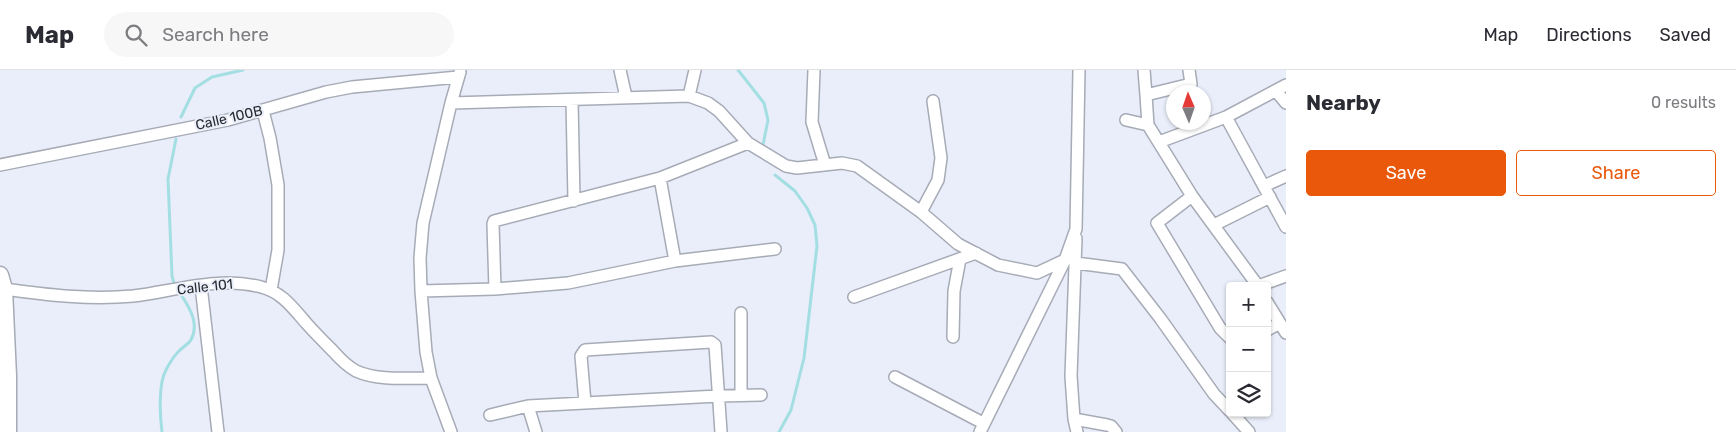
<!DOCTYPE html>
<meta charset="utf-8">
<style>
body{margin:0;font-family:Rubik,sans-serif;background:#f7f7f7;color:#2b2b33}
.controls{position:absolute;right:15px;bottom:15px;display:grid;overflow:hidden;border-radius:5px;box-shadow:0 1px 4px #0004}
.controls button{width:45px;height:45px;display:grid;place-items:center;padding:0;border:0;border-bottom:1px solid #e1e1e2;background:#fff;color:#2b2b33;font:25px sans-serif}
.compass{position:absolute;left:1166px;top:15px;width:45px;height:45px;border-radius:50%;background:#fff;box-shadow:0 1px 4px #0004;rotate:358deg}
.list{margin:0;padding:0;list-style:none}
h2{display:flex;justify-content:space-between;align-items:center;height:65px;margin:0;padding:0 20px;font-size:21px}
h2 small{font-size:16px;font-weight:400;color:#7c7c81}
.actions{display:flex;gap:10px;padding:15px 20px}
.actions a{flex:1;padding:11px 0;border:1px solid #ea580c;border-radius:5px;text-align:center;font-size:18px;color:#ea580c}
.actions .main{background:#ea580c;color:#fff}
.icon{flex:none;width:28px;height:28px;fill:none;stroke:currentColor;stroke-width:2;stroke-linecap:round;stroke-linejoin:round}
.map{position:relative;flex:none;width:1286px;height:362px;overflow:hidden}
header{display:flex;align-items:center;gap:30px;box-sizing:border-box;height:70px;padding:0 25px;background:#fff;border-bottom:1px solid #e1e1e2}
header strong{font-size:24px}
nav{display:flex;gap:28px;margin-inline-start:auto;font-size:18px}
.search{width:350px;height:45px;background:#f7f7f7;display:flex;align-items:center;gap:12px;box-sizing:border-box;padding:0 18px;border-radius:28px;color:#7c7c81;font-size:19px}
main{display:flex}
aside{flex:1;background:#fff}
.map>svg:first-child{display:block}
</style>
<header>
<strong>Map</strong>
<div class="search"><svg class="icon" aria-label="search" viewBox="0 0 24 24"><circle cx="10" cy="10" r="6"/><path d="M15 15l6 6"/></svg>Search here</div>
<nav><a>Map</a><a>Directions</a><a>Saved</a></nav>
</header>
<main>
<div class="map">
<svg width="1286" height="362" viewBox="0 0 1286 362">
<rect width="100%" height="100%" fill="#e9eefa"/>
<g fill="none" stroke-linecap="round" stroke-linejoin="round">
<!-- stream -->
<path stroke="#a3dfe2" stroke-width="3" d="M738,0L764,33L768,50L763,75
M181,47L195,18L212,7L243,0
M775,105L795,121L807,138L815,155L817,176L804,288L791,340L779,362
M174,213L172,206L168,109L176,69
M162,362C160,346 158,314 166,300C169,294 174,286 179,281C183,277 188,274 191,270C200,253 189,237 180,223"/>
<defs>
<path id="street" d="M620,0L626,27
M814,0L812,52L825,95
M1144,0L1146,25L1191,14L1189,0
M1276,21L1286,33
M1146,25L1148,55
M689,26L695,0
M572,30L574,131
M451,33L689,26L708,33L719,41L748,73L786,96L797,98L842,93L857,96L921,142L958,174L998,195L1037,203L1065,190
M263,41L270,68L278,115V180L271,220
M1226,47L1286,157
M1126,50L1148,55L1192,126L1258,216
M1159,72L1226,47L1286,15
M0,95L228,50L326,22L352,17L458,7
M660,108L675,191
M1264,116L1286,106
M1192,126L1157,153L1220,258L1230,268
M921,142L938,110L941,88L933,31
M1214,155L1270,127
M1076,168L1071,306L1074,349L1107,355L1111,356L1116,362
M1076,193L1122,199L1160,248L1214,324L1230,341
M201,216L218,362
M1258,216L1286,206
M4,219C47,225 90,230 133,226C174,221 219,206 261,217C282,222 293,238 307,254C315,263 324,272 333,281C340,289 347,296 356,301C378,311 407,308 431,308
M495,219L493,154L494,151L660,108L748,73
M421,221L495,219L568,213L675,191L775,179
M854,227L976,183
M1267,232L1286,263
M741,243V325
M1267,260L1280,253
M953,267L954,221L960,189
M895,307L983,353
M585,333L581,286L585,280L711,272L715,275L721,362
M528,336L536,362
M1232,343L1249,362
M490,345L528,336L718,326L761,325
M1074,349L1077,362
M451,362L431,308L426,282L421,221L420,188L423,153L451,33L460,2
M980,362L1065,190L1076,159L1079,0"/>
<path id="secondary" d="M0,205L4,219L8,306V362"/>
</defs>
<!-- street casing -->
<use href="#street" stroke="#a6abb6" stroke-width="14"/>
<!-- secondary casing -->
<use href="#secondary" stroke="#a6abb6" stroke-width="19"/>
<!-- street -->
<use href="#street" stroke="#fff" stroke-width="11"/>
<!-- secondary -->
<use href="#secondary" stroke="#fff" stroke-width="16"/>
</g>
<g text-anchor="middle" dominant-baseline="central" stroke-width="4" stroke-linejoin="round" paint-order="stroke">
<!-- street labels -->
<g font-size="14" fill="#282a2e" stroke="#e9eefa">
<text transform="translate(229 48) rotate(-13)">Calle 100B</text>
<text transform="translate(205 217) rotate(-6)">Calle 101</text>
</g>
</g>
</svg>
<div class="controls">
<button>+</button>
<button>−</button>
<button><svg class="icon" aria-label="layers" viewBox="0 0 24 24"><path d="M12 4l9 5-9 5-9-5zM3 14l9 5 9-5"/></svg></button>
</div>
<svg class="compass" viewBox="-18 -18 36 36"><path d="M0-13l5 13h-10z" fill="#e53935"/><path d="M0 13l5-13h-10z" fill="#7c7c81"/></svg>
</div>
<aside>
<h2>Nearby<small>0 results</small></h2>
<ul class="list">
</ul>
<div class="actions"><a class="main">Save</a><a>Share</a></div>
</aside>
</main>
